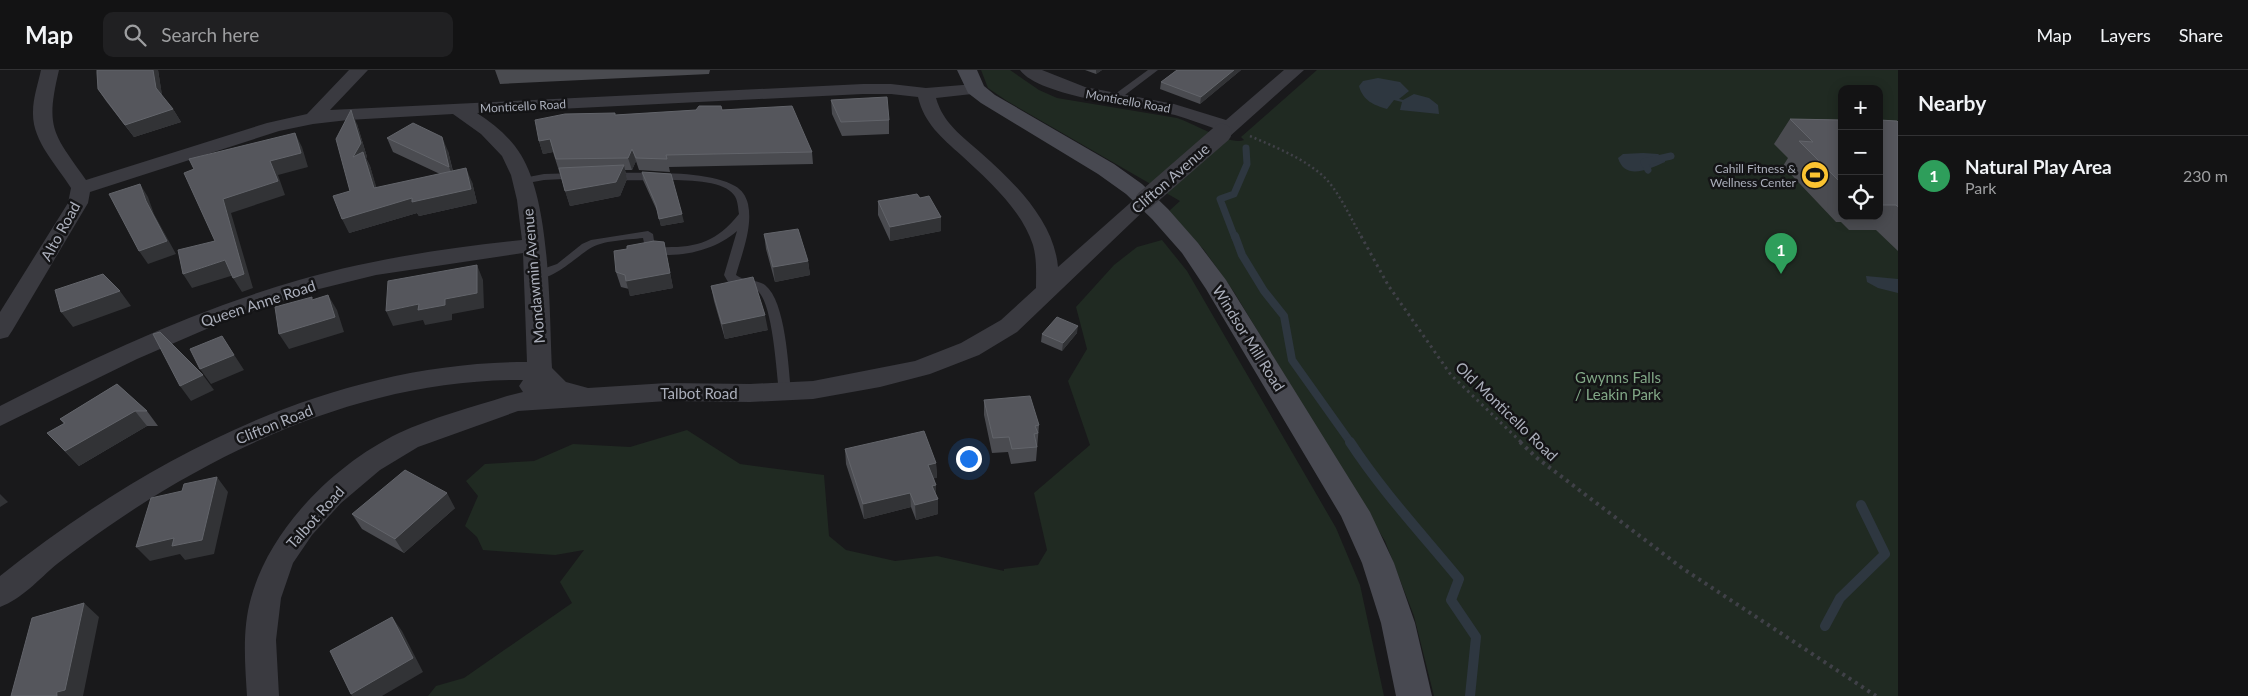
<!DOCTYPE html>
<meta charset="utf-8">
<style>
body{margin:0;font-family:Lato,sans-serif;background:#202022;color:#f1f3f6}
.controls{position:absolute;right:15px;top:15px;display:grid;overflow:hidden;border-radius:10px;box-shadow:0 2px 12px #0003}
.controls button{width:45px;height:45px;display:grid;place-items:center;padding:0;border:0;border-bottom:1px solid #323234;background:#131314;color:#f1f3f6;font:25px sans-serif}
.you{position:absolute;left:968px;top:388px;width:18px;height:18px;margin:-12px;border:4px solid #fff;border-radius:50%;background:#1a73e8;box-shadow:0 0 0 8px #1a73e833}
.badge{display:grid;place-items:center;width:32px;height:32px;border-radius:50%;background:#ea580c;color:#fff;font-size:16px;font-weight:700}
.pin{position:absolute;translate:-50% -41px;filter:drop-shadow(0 1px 2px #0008)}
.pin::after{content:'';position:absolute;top:26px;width:18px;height:15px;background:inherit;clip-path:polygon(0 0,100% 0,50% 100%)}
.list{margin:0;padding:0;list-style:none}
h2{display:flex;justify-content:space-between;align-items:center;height:65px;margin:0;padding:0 20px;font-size:21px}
h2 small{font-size:16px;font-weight:400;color:#9d9ea0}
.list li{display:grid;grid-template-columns:32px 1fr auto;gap:15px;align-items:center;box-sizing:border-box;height:80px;padding:0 20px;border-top:1px solid #323234}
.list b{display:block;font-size:19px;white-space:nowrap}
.list p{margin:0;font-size:16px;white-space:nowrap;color:#9d9ea0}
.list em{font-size:16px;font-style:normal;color:#9d9ea0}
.icon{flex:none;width:28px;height:28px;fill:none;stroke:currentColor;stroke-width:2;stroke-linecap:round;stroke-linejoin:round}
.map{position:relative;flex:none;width:1898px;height:626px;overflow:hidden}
header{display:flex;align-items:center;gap:30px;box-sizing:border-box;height:70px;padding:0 25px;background:#131314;border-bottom:1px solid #323234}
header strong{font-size:24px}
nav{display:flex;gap:28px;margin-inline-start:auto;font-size:18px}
.search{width:350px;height:45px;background:#202022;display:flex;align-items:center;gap:12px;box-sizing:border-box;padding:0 18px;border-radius:10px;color:#9d9ea0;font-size:19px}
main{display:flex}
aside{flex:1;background:#131314}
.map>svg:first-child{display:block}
</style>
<header>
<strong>Map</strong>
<div class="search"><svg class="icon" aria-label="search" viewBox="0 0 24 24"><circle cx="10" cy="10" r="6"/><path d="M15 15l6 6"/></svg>Search here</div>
<nav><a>Map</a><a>Layers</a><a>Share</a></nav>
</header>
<main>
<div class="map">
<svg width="1898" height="626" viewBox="0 0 1898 626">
<rect width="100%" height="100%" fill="#19191b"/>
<!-- green -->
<path fill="#202a22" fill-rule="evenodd" d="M981,0H1010L1039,20L1057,28L1177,48C1193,53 1231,76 1244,70L1241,67L1317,0H1898V626H1434L1414,546L1385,471L1234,222L1204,180L1169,141L1180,131L1007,31L988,18ZM1842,19H1879V146H1842Z
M1162,170L1187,201L1336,458L1360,515L1384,626H428L436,616L464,608L572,533L560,512L584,480L555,485L483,480L477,467L465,456L478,426L466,411L485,394L534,391L573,374L630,377L687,360L740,394L824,405L829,466L846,480L895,491L937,486L1004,501V499L1038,495L1047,480L1034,423L1090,375L1068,311L1087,279L1076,237L1114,195L1137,177Z"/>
<!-- water -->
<path fill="#2e3740" d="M1378,8L1400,12L1409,21L1399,29L1403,30L1414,24L1429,28L1438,35L1439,44L1400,40L1402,32L1394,30L1387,39C1374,35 1363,31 1359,16L1363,11Z
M1643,83L1658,84L1665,89V92C1649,99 1625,111 1618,88L1623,84Z
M1866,206L1898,209V223L1878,218L1867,212Z"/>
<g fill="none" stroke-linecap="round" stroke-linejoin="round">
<!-- stream-far2 -->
<path stroke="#2e3740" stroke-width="7" d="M1648,100L1644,92L1671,86
M1235,168L1220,129L1234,124L1247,94L1246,78"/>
<!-- stream-far1 -->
<path stroke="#2e3740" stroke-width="8" d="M1235,166L1242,185L1264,221L1284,246L1292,290L1351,373"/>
<!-- stream -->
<path stroke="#2e3740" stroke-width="10" d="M1350,372C1382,421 1422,464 1459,509L1451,530L1476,567L1470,626
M1825,556L1840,528L1885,484L1861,435"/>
<!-- path-far2 -->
<path stroke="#404148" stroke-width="2.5" stroke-dasharray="2 3" stroke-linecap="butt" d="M1250,66C1275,77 1301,87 1322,105C1338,119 1351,149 1362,168"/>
<!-- path-far1 -->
<path stroke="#404148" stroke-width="3" stroke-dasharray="2.5 4" stroke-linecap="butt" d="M1361,166L1388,215L1451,305L1522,373"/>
<!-- path -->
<path stroke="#404148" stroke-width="4" stroke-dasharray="3 4.5" stroke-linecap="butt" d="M1520,372L1537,388L1682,498L1876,626"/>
<!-- service -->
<path fill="#3a3a40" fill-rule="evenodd" d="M1148,0H1158L1117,31H1111V27Z
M578,103L582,104V108L544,110L522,114L517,111L518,109L544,104Z
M610,103C642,103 708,100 735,116C742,120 746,126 748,134C753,157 742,183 736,205C743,211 756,209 765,215C786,232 788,295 791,321L789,324L785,325L779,321C776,299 773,236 758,221C751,215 737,214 728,212L724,205L737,161C715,181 675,190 646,182L643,168C627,170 603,170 589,179C575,188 550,213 531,209L529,206L531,203L557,194L582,174L591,170L648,161L653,164L655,177C694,178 714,175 739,144C738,138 738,130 734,125C716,101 634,115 606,108V104Z"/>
<!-- minor -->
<path fill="#3a3a40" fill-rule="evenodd" d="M41,0H59C45,59 53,63 86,110L267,53L307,44L349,0H368L330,40L863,14H891L926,18L975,14L981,15L984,19L981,23L936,28C943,53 962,66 981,83C1014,112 1054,151 1058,197L1138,126L1145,124L1152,126L1155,130L1017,262L979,285L930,304L880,317L813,329L750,332L667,331L518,341L418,377L380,400L341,433L312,465L293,493L281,528L276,570L279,626H247C245,593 242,560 251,528C270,458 335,394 399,363C431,348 473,337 507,326L523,322L519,316L523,310C374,309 230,372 109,456C91,468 74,481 57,494C39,509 22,529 0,537V506C149,387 332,292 527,292L523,183L376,205L315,220L270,235L225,251L137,289L0,356V336C96,286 195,240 299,210C372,189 447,178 522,170L517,130L511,105L502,86L481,64L453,44L348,50L313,54L279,61L90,122L88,133L12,261L8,267L0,269V242L68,133L71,118C57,95 32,71 33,42C33,28 38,14 41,0ZM863,24H891L918,27C924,53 942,68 961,85C988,110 1022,140 1033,175C1037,189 1036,204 1036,218L1001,250L961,273L915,291L813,311L750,314L667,313L588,318L566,312L552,298C549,240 551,134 521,85C510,67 494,54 477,43Z
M1020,0H1042L1085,17L1174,34L1226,50L1284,0H1304L1229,67L1222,69L1215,67L1213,63L1216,59C1202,54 1189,49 1175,45C1142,37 1039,27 1020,0Z"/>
<!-- secondary -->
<path fill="#484951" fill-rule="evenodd" d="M957,0H977L984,16L995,25L1114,94L1142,114L1168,139L1198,173L1226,210L1370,442L1394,493L1415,553L1432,626H1396L1381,553L1362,493L1341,446L1206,219L1182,183L1152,149L1126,124L1098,104L981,33L968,23Z"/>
<!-- minor-bridge -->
<path stroke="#3a3a40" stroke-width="19" d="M1145,130L1222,63"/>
</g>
<!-- wall -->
<path fill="#4a4b50" d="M97,0H158L162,26L173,39L181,52L134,67L106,31L98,19Z
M495,0H710L709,4L500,14Z
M1085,0H1102L1096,4Z
M1177,0H1241L1200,34L1160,19L1161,12Z
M831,30L889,50V64L842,66L832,44Z
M722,40L812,82L813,94L669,97L670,102L639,100L636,91L632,100H625L627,109L620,126L570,136L553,82L543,84L539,71L616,45Z
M1790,49L1842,50V146H1879V50L1898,52V181L1876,160H1849L1841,152H1836L1783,96L1788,88L1774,74Z
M357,54L367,87L366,88L370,96L376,118L440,104L393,82L387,68L448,81L453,101L472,112L477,133L419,146L417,143L349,163L350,121Z
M642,102L684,152L661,156L658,143L643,110Z
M920,128L941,147V161L890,171L878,145V131Z
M764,164L808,191L810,205L775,212L766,179Z
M664,172L673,218L630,226L629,219L621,217L616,202Z
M711,216L768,260L725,269L714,231Z
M1077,263L1062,281L1041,272L1042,264Z
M117,314L147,341L158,356H147L79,396L47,363L64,354L60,349Z
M984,330L1039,355L1036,391L1011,394L1008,382L992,383L984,345Z
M845,379L936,393L937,408H934L936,425L938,429V444L916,450L911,437L864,449L846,394Z
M455,438L404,483L362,459L352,444Z"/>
<!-- shaded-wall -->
<path fill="#323336" d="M153,0H158L163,31L156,18Z
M1096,0H1102L1096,4Z
M1234,0H1241L1200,34L1201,27Z
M173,39L181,52L134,67L125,55Z
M351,40L357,54L367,87L366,88L370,96L381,132L353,87Z
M295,63L302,77L308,97L278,105L285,125L231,143L253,218L242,222L233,208L223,129L270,91Z
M442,67L448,81L455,111L449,97Z
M550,69L553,82L543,84L539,71Z
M632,79L636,91L632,100L628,88Z
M624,95L627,109L620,126L570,136L565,121Z
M466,98L472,112L477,133L419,146L417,143L349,163L342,149Z
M140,114L148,127L154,144L176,184L148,194L139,181L146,131Z
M682,144L684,152L661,156L659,149Z
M941,147V161L890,171V157Z
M664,172L673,218L630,226L626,211Z
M225,190L234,205L192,218L183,204Z
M808,191L810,205L775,212L773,197Z
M477,195L483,210L484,238L452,244V250L425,255L423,250L393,256L386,241L445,229Z
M120,221L131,236L73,257L61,242Z
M328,225L337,240L344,262L289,279L279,264Z
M765,245L768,260L725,269L722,254Z
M1078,256L1077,263L1062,281L1063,273Z
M222,266L244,300L211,314L200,299Z
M203,305L214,320L191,331L180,316Z
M135,341L147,356L79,396L65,381Z
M936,393L937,408L929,409L928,395Z
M217,407L228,422L214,484L185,490L180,484L150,491L136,477Z
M936,415V430L938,429V444L916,450L915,435L932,416Z
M447,423L455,438L404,483L395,469Z
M910,423L911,437L864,449L863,434Z
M0,424L8,432L0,437Z
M84,533L99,547L83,626H57Z
M392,547L402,561L423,602L382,626H352L351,624Z"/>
<!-- building -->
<path fill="#55565c" stroke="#62646a" d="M97,0H153L156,18L173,39L125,55L98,19L97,3Z
M1177,0H1234L1201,27L1161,12Z
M887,27L889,50L841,52L831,30Z
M699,36H721L722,40L792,36L812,82L666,85L667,89L636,88L632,79L628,88L556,89L550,69L539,71L535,50L565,44L615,43V45L696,40Z
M351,40L361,73L353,87L363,82L374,118L466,98L471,119L412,132V128L342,149L333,126L350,121L336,69Z
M1790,49L1842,50V114L1799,71L1813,72Z
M1879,50L1897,51L1898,52V137L1896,135H1879Z
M413,53L442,67L449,97L387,68Z
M295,63L301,83L270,91L278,111L223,129L244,204L233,208L225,190L183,204L178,180L215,171L184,103L194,99L189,89Z
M624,95L616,112L565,121L559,98Z
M642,102L671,104L682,144L659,149L656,135Z
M140,114L146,131L167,171L139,181L109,124Z
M917,124L920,128L929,126L941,147L890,157L878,131Z
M798,159L808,191L773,197L764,164Z
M654,171L664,172L670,203L626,211L625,205L616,202L614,181L627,179V176Z
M477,195V223L445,229V235L418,240L419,234L386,241L388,211Z
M103,204L120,221L61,242L55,220Z
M753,207L765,245L722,254L711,216Z
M328,225L335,247L279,264L275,237L312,227V230Z
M1057,247L1078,256L1063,273L1042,264Z
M160,262L203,305L180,316L153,264Z
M222,266L234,285L200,299L190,279Z
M117,314L147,341H135L65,381L47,363L65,353L60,349Z
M1030,326L1039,355L1035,356L1038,363L1034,364L1037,377L1012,379L1009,367L993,368L984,330Z
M924,361L936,393L928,395L936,415L932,416L938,429L915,435L910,423L863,434L845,379Z
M405,400L447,423L395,469L352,444Z
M217,407L202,470L172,476L174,468L136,477L151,428L182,421L184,414Z
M84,533L65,620L57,622V626H11L32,548Z
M392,547L413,588L351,624L330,581Z"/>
<!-- icons -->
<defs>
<symbol id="stadium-disc" viewBox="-11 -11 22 22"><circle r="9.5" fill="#fbc331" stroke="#141416"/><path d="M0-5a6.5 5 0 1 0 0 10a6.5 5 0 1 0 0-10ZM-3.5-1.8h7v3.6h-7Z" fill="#111"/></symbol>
</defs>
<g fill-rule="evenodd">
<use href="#stadium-disc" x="1799" y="89" width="32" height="32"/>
</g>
<g text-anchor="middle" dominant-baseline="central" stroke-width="5" stroke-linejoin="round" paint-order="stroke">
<!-- far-street labels -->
<g font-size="12" fill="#abafbb" stroke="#141416">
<text transform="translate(1128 31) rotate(10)">Monticello Road</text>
<text transform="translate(523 36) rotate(-3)">Monticello Road</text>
</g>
<!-- far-poi labels -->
<g font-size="12" fill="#abafbb" stroke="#141416" text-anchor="end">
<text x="1796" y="98">Cahill Fitness &amp;<tspan x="1796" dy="14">Wellness Center</tspan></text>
</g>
<!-- street labels -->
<g font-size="15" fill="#abafbb" stroke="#141416">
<text transform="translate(1170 108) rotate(-41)">Clifton Avenue</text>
<text transform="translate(60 161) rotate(-61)">Alto Road</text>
<text transform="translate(533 206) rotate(-95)">Mondawmin Avenue</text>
<text transform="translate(258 233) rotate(-18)">Queen Anne Road</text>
<text transform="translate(1249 268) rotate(58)">Windsor Mill Road</text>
<text x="699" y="323">Talbot Road</text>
<text transform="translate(1507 341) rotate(44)">Old Monticello Road</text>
<text transform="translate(274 354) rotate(-22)">Clifton Road</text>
<text transform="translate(315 447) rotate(-48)">Talbot Road</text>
</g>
<!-- park labels -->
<g font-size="15" fill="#81a786" stroke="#141416">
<text x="1618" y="307">Gwynns Falls<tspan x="1618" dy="17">/ Leakin Park</tspan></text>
</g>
</g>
</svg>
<div class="controls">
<button>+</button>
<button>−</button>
<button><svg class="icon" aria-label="locate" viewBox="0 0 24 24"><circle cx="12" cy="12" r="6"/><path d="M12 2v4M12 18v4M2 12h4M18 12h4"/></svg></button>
</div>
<div class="you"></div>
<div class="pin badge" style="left:1781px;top:204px;background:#2e9e5b">1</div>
</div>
<aside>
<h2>Nearby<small></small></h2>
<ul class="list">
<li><span class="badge" style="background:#2e9e5b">1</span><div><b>Natural Play Area</b><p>Park</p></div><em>230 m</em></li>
</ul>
</aside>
</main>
